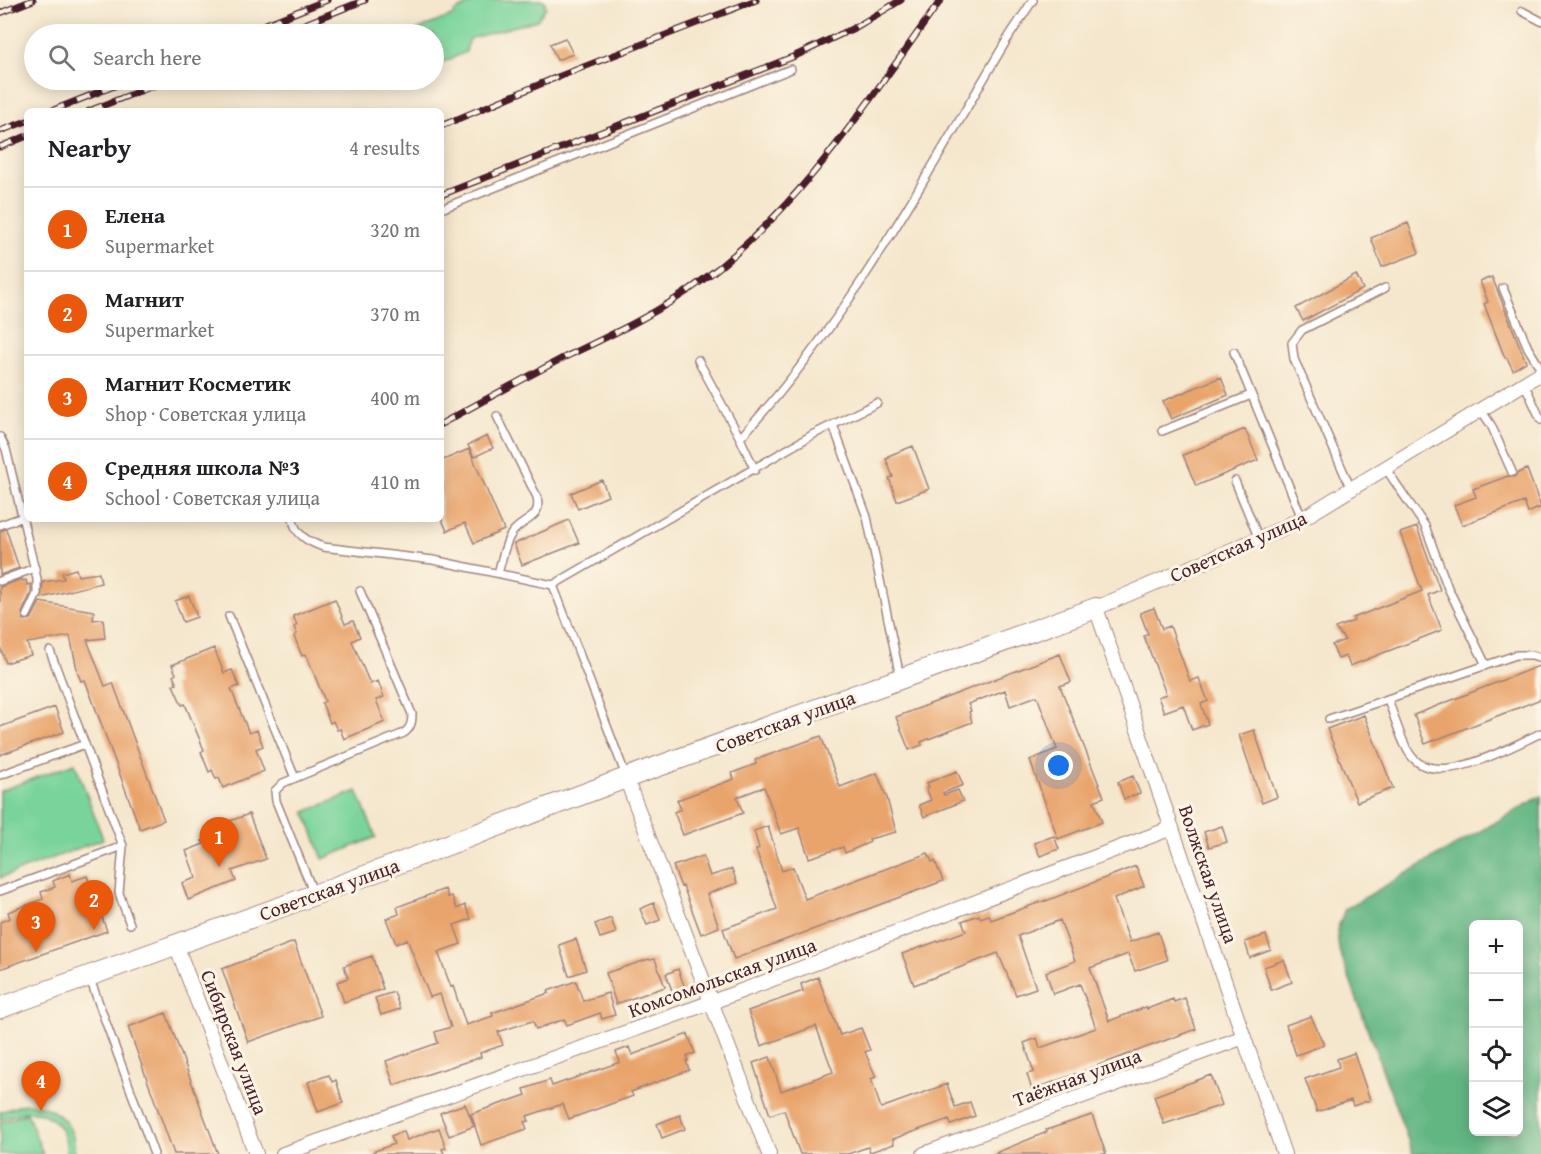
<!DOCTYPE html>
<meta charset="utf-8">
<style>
body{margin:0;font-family:"Gentium Book Plus",serif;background:#f2f2f2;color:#202124}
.controls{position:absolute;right:18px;bottom:18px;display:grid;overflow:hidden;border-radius:9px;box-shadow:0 3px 15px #0003}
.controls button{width:54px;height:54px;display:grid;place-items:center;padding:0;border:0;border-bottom:2px solid #e0e0e0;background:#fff;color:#202124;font:30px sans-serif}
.you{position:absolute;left:1059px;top:766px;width:21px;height:21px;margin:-15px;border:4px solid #fff;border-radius:50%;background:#1a73e8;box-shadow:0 0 0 9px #1a73e833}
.badge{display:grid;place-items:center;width:39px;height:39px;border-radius:50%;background:#ea580c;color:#fff;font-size:20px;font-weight:700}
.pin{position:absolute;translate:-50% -50px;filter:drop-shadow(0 2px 3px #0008)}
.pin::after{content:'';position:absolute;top:32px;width:21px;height:18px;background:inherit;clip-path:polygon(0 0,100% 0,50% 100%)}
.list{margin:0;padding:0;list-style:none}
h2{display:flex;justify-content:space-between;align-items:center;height:78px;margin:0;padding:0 24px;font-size:26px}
h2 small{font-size:20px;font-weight:400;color:#757577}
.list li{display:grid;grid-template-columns:39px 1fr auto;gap:18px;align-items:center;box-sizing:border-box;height:84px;padding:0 24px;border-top:2px solid #e0e0e0}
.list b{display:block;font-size:22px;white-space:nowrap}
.list p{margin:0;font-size:20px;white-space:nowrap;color:#757577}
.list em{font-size:20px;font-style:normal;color:#757577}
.icon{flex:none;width:33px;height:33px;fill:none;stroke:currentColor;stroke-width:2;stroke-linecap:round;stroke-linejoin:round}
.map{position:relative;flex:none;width:1541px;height:1154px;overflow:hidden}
.search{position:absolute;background:#fff;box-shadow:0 3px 15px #0003;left:24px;top:24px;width:420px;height:66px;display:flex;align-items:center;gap:15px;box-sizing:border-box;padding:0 21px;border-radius:33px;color:#757577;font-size:22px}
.panel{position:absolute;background:#fff;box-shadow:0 3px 15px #0003;left:24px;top:108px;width:420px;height:414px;border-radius:9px}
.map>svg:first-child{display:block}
</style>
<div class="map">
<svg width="1541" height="1154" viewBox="0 0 1541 1154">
<rect width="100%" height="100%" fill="#fcf5e5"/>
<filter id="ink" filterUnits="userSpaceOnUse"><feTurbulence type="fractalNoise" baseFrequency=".0167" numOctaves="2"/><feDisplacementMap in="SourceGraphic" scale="12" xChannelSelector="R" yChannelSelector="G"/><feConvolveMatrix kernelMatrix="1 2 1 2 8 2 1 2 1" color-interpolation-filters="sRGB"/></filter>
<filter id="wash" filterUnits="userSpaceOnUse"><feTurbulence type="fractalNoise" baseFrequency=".008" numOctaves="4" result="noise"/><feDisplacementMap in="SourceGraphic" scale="24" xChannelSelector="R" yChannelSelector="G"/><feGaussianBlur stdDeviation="1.35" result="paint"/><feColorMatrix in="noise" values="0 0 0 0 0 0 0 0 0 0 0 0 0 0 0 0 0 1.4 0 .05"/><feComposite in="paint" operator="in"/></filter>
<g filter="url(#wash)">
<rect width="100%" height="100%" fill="#f5e7cd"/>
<!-- green -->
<path fill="#79d49a" stroke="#627a62" stroke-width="1.5" d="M478,0H544L546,7L537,20L469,39L466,52L434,66V34H406L454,15V12Z
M75,763L103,839L0,878V791Z
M357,791L376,837L323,859L305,812Z
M24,1104C53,1104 77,1123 74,1154H66C69,1131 51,1110 27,1112C18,1112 9,1117 0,1120V1112Z
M27,1113L43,1154H0V1123Z"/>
<!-- forest -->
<path fill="#62b682" stroke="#566a56" stroke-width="1.5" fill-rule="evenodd" d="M1541,796V1154H1413L1339,950L1337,930L1345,909ZM1474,924H1518V1132H1474Z"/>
<g id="blocks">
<!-- building -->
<path fill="#e9a46c" d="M565,38L573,54L557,60L550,44Z
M1408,223L1419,253L1382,267L1371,238Z
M1356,275L1363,289L1303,321L1296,308Z
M1492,277L1526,362L1513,370L1507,358H1505L1484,304L1488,302L1480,281Z
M1221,377L1228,395L1171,419L1163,401Z
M1245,429L1258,460L1196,486L1183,455Z
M487,436L493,448L474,457L468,445Z
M913,446L929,489L897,501L889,478L893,477L886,459L889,458L888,456Z
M469,449L504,530L474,543L465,523L447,531L441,517V461Z
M1527,469L1541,507L1528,513L1524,502L1462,525L1454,505L1476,497L1473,489L1508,476L1514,477L1518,473Z
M602,480L608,496L578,509L571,493Z
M569,520L579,543L522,565L514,544Z
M1417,527L1440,590L1428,595L1442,630L1350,666L1346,656L1338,659L1332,645L1345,640L1335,628L1354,621L1353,618L1422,591L1400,533Z
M6,529L19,568L0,575V531Z
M76,569L78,576L99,573L101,583L41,598L43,582L64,579L62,573Z
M22,579L23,581L26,580L27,585L31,584V593L22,613L24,620L31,619L40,602L94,611L93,620L103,619L105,638L87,640L105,686L113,683L164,820L140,829L85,680L81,681L78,674L70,636L27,643L31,655L6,663L0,647V587Z
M189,596L197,617L183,622L175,601Z
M335,599L345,624L353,621L360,637L352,641L370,684L378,681L384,697L376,700L385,722L344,739L340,729L337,730L333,721L330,723L322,703L325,701L306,654L302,656L294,636L297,634L294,627L297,625L293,616Z
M1154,608L1162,629L1170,626L1190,681L1199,678L1208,701L1201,704L1208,724L1192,730L1183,705L1164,712L1158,697L1166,694L1144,636L1148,634L1140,613Z
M214,648L224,673L232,670L239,686L231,689L249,733L257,730L263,746L256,749L264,771L223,788L219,778L216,779L212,770L209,772L201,752L204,750L185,704L182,705L173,685L177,684L173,676L176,674L172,665Z
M1060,654L1071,682L1060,686L1104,797L1094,801L1102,822L1058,839L1030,760L1057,749L1037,696L1010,706L1005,690L968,704L971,711L969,712L972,722L921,742L922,745L909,750L896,717Z
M1541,665V699L1425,744L1414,715Z
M55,707L64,732L0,755V727Z
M1364,715L1393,788L1357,802L1327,729Z
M1254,730L1277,797L1262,803L1239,735Z
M821,736L840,787L877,773L887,798L896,832L869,839L870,842L845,853L843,847L809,858L799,828L781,834L764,787L737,797L743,813L683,835L674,812L681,809L677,800L734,779L732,773L756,764L755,760Z
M957,771L963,785L943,793L944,795L958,790L963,801L924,817L919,805L931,800L926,788L929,787L927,783Z
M1133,776L1140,793L1124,799L1118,782Z
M249,814L266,859L232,871L236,881L188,900L182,883L196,878L186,851L204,844L202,841L214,837L211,828Z
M768,826L782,871L793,867L805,899L928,853L932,862L935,861L943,881L734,959L723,929L777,909L756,850L759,848L754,831Z
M1222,826L1227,842L1209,847L1204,832Z
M1054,836L1059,849L1040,856L1034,843Z
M703,856L710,876L732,869L737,883L707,894L719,927L701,934L683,886L681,887L673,866Z
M1136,866L1144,886L1114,899L1130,942L1158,932L1167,960L1135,971L1128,954L1090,968L1109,1021L1146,1007L1147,1009L1173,999L1174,1002L1185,998L1196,1029L1032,1090L1027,1074L1034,1072L1024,1043L1037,1038L1040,1048L1096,1028L1080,984L1053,994L1046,972L1075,961L1060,920L1018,936L1036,988L1016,995L998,953L914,985L902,954L966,931L962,921L979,915L980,918L989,915L991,920L1046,900V901Z
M70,874L72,881L87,876L107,931L0,969V922L10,918L8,912L43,899L41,892L55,887L53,881Z
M445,889L448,897L452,896L457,909L465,905L471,919L454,925L461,944L438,952L451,987L453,986L466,1025L493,1016L492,1013L549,993L548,991L576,981L583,1001L608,993L615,1015L602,1019L600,1013L567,1025L565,1020L559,1021L536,1029L533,1021L529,1022L498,1032L503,1045L480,1053L481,1057L394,1085L386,1061L438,1043L435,1032L451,1027L440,994L430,997L407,939L396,944L386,919L399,914L397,907Z
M654,903L660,920L647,925L640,909Z
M611,918L616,933L600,938L595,924Z
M1266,935L1271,950L1250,958L1245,942Z
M576,939L586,970L569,976L559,945Z
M294,942L321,1016L248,1042L222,969Z
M372,956L383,989L344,1002L337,982L348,978L344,966Z
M649,959L650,960L655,959L665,987L616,1004L606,973Z
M1284,960L1292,982L1271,990L1264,967Z
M678,969L686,991L674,996L666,974Z
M818,977L840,1035L861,1028L870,1050L865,1052L876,1077L871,1079L881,1108L947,1084L955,1107L970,1102L975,1116L951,1125L949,1119L893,1139L894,1144L870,1152L868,1147L848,1154H800L784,1110L770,1115L753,1063L770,1057L781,1091L833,1072L816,1026L761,1046L748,1011L803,991L801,984Z
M394,992L400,1009L381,1015L375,998Z
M166,1013L218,1154H174L128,1027Z
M1311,1016L1324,1045L1296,1055L1286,1025Z
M688,1034L695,1053L687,1056L688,1061H686L689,1070L631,1092L633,1096L569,1119L563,1104L527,1116L529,1121L524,1122L527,1129L481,1145L471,1114L526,1095L524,1089L550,1080L552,1086L620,1062L616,1052L629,1047L632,1055Z
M1354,1053L1370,1100L1353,1106L1351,1100L1317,1112L1305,1079L1339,1067L1337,1059Z
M329,1075L332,1082L336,1080L343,1103L318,1112L308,1082Z
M1211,1075L1222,1105L1164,1124L1154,1096Z
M465,1104L474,1126L449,1136L440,1113Z
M680,1115L685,1129L662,1138L657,1124Z
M1092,1115L1106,1154H993L1047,1132L1046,1130Z
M439,1128L446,1148L442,1149L444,1154H372V1152L394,1144L391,1136L404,1131L407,1140Z"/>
</g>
</g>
<g filter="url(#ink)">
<use href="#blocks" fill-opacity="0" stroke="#a0837c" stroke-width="1.5"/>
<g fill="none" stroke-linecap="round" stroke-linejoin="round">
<defs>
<path id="lane" d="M1522,11L1541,21
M441,209L791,69
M1503,288L1528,348L1541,369
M1234,352L1302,518
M698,360L740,438
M1524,383L1541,420
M1481,410L1491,425L1512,472
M497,416L537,497C542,520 523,518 512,533C504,544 502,561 498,573
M833,425L867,517L900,677
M1162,431L1251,395
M0,437L6,449L37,579V594L27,615
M1386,469L1425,526L1448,588L1486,665
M755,470L740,438C850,320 926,175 1008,38L1033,0
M1235,481L1259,539
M1351,489L1294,359L1292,343L1302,330L1385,288
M293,519C295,535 309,542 323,547L433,560L553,585
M0,525L23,517
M0,581L35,568
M229,616L295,778
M1388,699C1393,713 1403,748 1413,758C1440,788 1512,746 1541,733
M1329,719L1516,655H1532L1541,658
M0,775L85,744
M626,776L553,585L812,435L877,403
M123,846L119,893L130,924
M0,891L123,846L50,651
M314,894L276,801L275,791L283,783L404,733C411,728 412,722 412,714L360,591
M90,979L154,1154"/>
<path id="street" d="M626,778L769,1154
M176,945L256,1154
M283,1154L712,1002L1172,828
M924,1154L1244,1037
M1284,1154L1096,608L1281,529L1310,514L1541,373"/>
<path id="secondary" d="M0,1008L314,895L626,778L1096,608"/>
</defs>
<!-- lane casing -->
<use href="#lane" stroke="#a0837c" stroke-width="10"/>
<!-- street casing -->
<use href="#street" stroke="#a0837c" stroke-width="16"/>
<!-- secondary casing -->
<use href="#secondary" stroke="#a0837c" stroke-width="22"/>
<!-- lane -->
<use href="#lane" stroke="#fff" stroke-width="7"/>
<!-- street -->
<use href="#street" stroke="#fff" stroke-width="14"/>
<!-- secondary -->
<use href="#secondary" stroke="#fff" stroke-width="20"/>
<defs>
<path id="rail" d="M0,13L33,0
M241,34L327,0
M280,34L365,0
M51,111L129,80
M89,111L168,80
M441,126L550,80L756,0
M0,131L27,121
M0,147L27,136
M441,195L795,56L856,27L901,0
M441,424C481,402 521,380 561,359C609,336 657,314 700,282C801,209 869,99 941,0"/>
</defs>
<!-- rail casing -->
<use href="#rail" stroke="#4a1f2b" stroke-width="7"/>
<!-- rail -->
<use href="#rail" stroke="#fcf5e5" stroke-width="4.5" stroke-dasharray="14" stroke-linecap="butt"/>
</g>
</g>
<g text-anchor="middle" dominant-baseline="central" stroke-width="6" stroke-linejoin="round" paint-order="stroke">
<!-- street labels -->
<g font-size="20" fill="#4a1f2b" stroke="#fcf5e5">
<text transform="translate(1238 546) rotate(-24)">Советская улица</text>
<text transform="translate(785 721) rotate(-20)">Советская улица</text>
<text transform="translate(1209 874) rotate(71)">Волжская улица</text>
<text transform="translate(329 889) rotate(-20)">Советская улица</text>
<text transform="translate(722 977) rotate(-20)">Комсомольская улица</text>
<text transform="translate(235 1042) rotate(69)">Сибирская улица</text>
<text transform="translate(1077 1077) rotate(-20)">Таёжная улица</text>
</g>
</g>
</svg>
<div class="controls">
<button>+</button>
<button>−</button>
<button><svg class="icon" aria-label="locate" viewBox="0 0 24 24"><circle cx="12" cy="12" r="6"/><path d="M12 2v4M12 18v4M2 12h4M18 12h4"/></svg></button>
<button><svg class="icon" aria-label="layers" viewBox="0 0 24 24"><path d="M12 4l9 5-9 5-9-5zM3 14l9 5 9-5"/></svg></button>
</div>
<div class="you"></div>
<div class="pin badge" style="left:219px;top:867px">1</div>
<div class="pin badge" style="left:94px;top:930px">2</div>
<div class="pin badge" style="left:36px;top:952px">3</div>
<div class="pin badge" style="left:41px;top:1111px">4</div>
<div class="search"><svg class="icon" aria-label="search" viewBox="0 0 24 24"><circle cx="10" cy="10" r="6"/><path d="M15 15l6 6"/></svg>Search here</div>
<section class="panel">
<h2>Nearby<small>4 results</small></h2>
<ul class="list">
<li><span class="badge">1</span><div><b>Елена</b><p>Supermarket</p></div><em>320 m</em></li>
<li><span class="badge">2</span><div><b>Магнит</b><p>Supermarket</p></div><em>370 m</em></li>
<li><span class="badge">3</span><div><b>Магнит Косметик</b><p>Shop · Советская улица</p></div><em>400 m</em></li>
<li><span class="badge">4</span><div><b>Средняя школа №3</b><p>School · Советская улица</p></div><em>410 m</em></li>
</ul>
</section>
</div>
